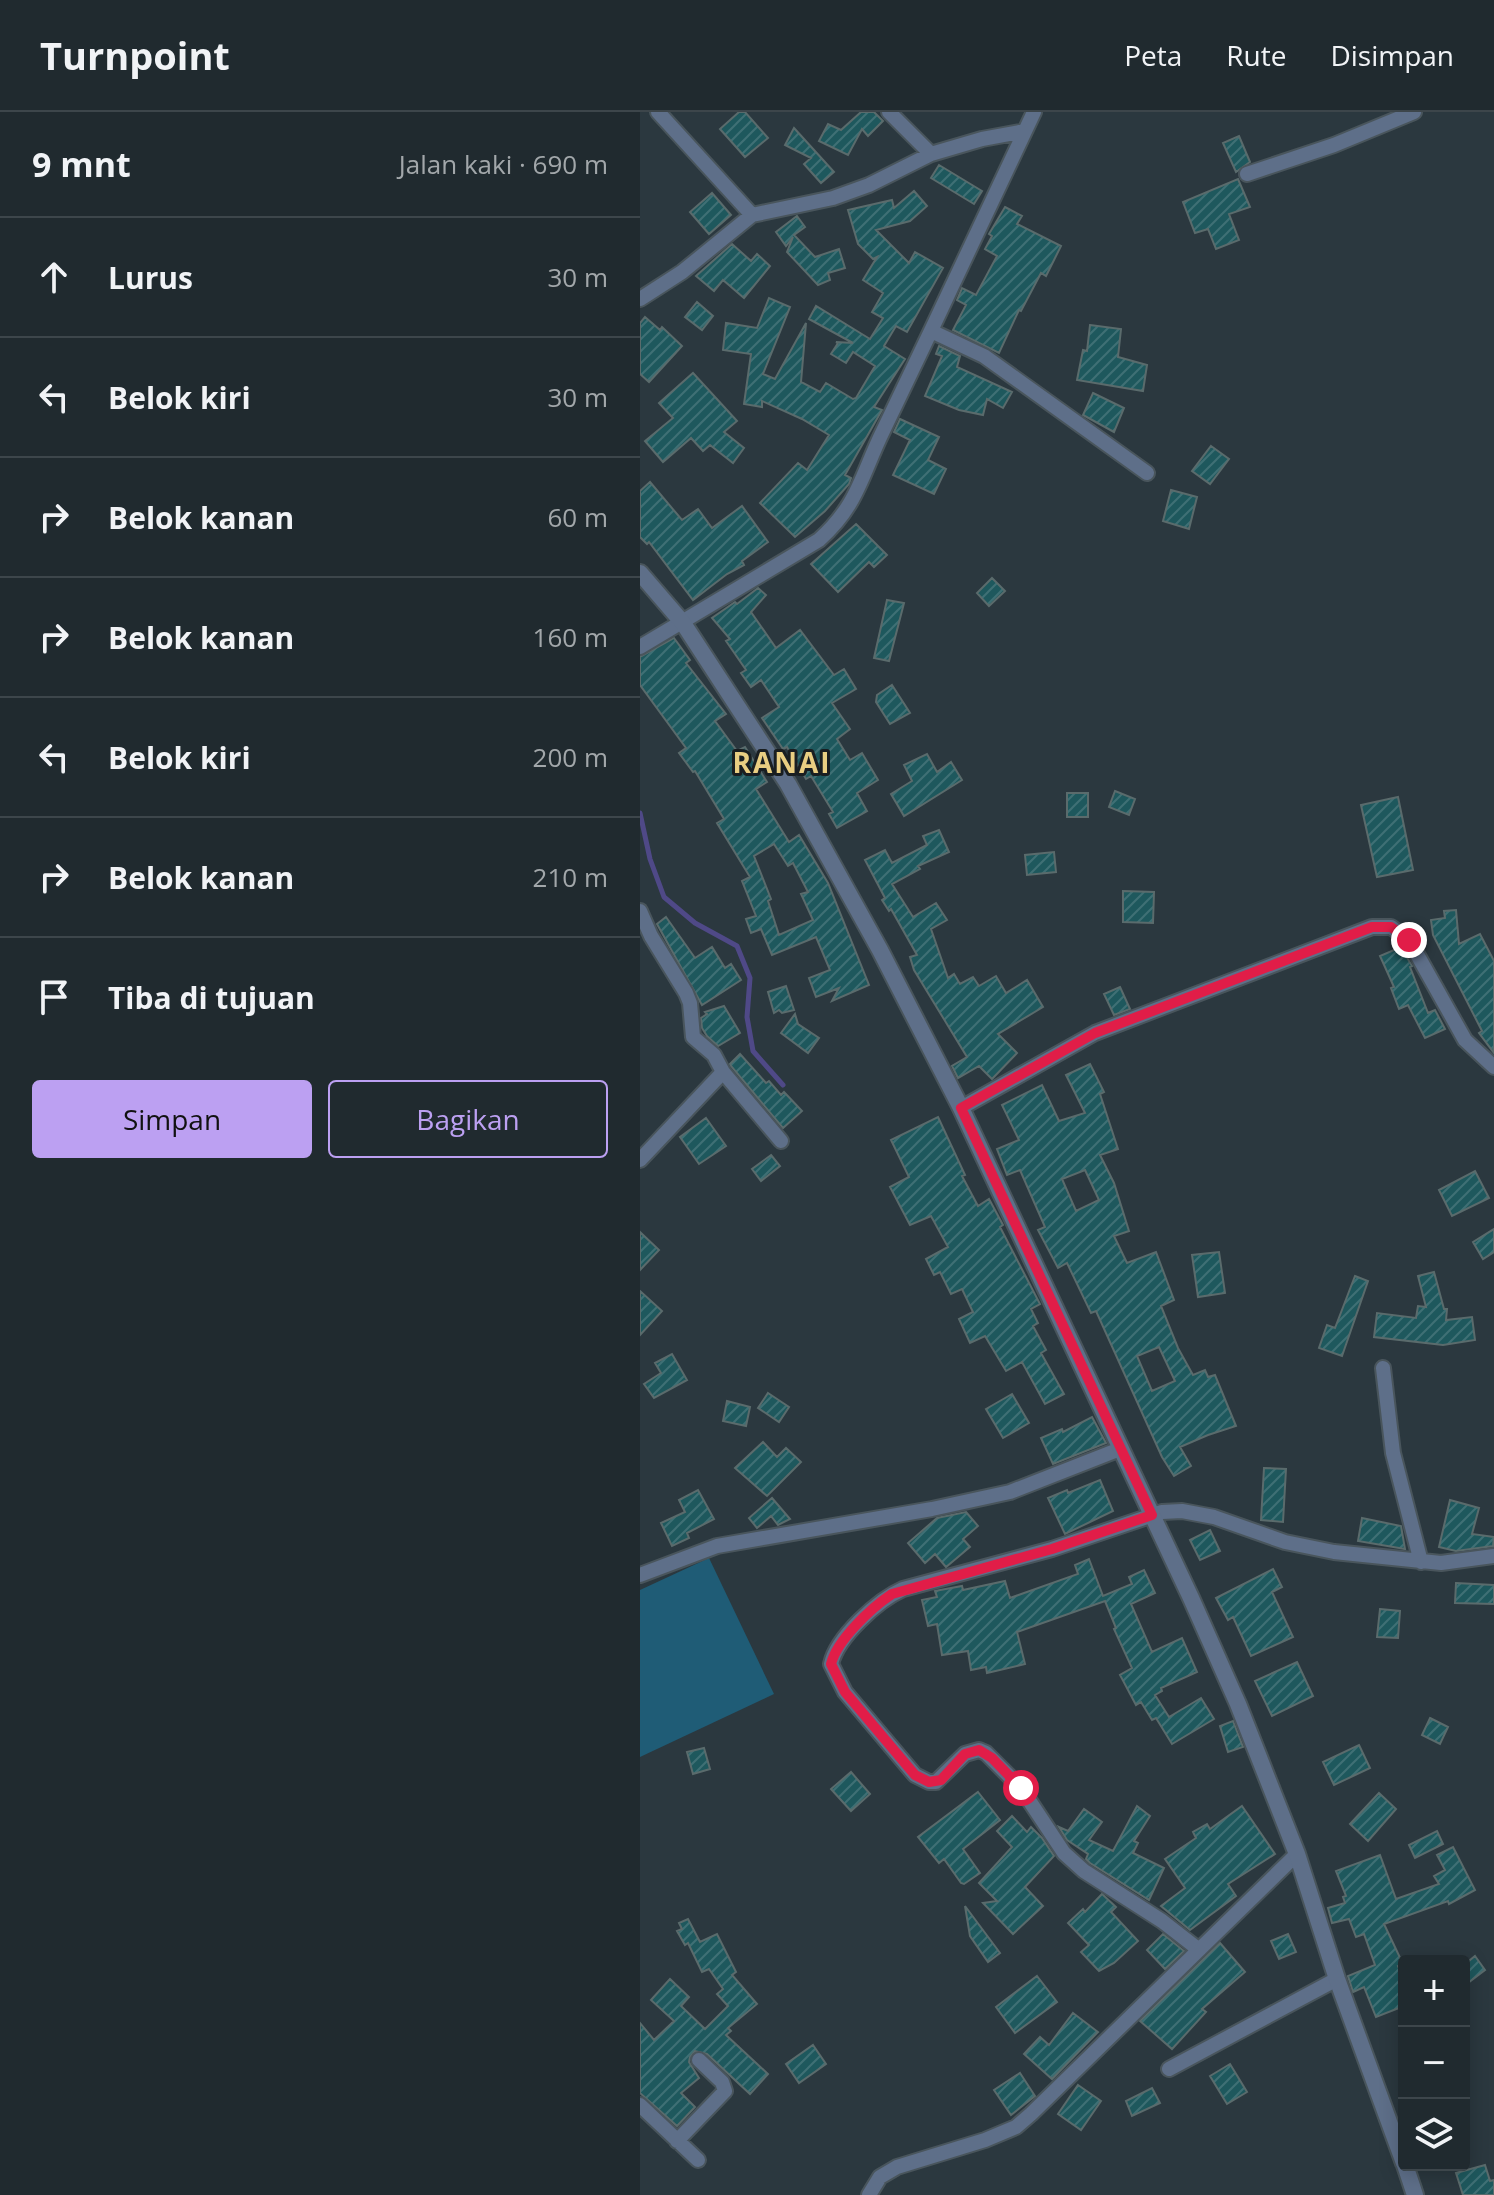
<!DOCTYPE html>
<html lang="id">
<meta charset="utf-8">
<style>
body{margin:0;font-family:"Open Sans",sans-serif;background:#283237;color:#f1f3f6}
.controls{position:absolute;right:24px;bottom:24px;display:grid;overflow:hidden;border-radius:8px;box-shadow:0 4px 20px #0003}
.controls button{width:72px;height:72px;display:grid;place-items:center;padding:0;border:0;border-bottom:2px solid #3d464b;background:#202a2f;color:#f1f3f6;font:40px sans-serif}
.stop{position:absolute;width:24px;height:24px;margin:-18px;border:6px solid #e11d48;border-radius:50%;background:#fff}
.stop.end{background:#e11d48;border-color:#fff;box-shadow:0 2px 8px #0008}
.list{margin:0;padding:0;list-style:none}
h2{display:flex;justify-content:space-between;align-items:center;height:104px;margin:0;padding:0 32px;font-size:34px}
h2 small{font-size:26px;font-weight:400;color:#a2a7aa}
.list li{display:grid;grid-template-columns:52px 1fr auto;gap:24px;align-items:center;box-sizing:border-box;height:120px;padding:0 32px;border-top:2px solid #3d464b}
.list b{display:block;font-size:30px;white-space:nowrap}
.list em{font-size:26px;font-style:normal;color:#a2a7aa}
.actions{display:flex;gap:16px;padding:24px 32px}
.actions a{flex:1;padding:18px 0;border:2px solid #bca0f2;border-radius:8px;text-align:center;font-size:28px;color:#bca0f2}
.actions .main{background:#bca0f2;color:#111}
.icon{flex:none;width:44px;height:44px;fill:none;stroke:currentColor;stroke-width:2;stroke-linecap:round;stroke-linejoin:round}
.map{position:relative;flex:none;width:854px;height:2083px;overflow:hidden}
header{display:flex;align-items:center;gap:48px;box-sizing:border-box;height:112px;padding:0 40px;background:#202a2f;border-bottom:2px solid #3d464b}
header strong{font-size:38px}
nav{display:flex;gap:44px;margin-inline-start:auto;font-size:28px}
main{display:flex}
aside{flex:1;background:#202a2f}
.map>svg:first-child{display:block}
</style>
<header>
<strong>Turnpoint</strong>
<nav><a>Peta</a><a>Rute</a><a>Disimpan</a></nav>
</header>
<main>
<aside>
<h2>9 mnt<small>Jalan kaki · 690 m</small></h2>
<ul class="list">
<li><svg class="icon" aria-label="ahead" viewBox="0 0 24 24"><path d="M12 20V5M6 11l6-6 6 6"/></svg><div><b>Lurus</b></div><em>30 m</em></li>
<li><svg class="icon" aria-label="left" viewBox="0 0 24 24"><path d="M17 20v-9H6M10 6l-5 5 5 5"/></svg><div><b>Belok kiri</b></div><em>30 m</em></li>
<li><svg class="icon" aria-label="right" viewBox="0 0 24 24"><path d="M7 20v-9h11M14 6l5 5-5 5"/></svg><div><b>Belok kanan</b></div><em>60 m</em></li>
<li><svg class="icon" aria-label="right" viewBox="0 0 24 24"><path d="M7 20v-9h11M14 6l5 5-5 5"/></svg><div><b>Belok kanan</b></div><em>160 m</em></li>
<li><svg class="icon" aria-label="left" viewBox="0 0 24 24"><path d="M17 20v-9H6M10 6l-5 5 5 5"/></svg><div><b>Belok kiri</b></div><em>200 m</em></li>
<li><svg class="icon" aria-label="right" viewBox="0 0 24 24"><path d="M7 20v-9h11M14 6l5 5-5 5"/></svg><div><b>Belok kanan</b></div><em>210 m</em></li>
<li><svg class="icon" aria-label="arrive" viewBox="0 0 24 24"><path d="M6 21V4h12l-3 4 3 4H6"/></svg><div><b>Tiba di tujuan</b></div></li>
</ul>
<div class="actions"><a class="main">Simpan</a><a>Bagikan</a></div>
</aside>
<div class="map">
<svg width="854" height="2083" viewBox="0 0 854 2083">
<defs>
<pattern id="building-hatch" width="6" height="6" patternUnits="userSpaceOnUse" patternTransform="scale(2)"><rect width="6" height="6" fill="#1e585d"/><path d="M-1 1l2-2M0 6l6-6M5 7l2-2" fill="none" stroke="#3f7075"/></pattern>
</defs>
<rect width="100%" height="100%" fill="#2b383f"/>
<!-- pitch -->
<path fill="#1f5c76" d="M69,1446L134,1582L0,1645V1478Z"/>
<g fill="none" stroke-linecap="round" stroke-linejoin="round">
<!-- stream -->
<path stroke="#4f4987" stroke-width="5" d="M0,701L10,747L24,785L55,811L97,834L110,866L107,905L113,939L143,973"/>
</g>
<!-- building -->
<path fill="url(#building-hatch)" stroke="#5a6b6c" stroke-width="2" fill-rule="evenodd" d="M99,0H105L128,26L105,45L80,17Z
M221,0H234L243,9L228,24L222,17L208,43L179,29L188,12L201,18Z
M154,16L194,60L181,71L164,52L171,46L145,33Z
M599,24L610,50L596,60L583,31Z
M299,53L342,79L334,92L291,66Z
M598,67L610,95L589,102L599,128L576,137L568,117L555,121L543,90Z
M274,79L287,94L270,109L236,118L269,151L275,140L303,156L267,220L256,214L244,234L265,247L234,295L242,298L205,363L211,366L209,372L185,399L155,425L120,391L158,351L167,358L189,323L162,307L122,289V295L104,292L111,242L83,238L86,211L117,216L129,186L150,195L123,262L135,267L166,211L161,270L180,280L186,271L213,287L216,286L235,254L213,240L206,251L191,242L198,231L196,230L213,231L169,207L176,194L230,227L243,206L232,200L243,181L223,168L237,145L233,147L218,132L208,98L252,88L254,96Z
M72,81L91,103L69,122L50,100Z
M365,95L382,104L377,112L421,134L406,164L401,161L381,199L379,198L359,241L313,218L326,193L317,188L322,176L336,183L357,144L345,137L352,124L349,122Z
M157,104L165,115L154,123L175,145L199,137L205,156L188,161L190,168L178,173L147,140L153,125L146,134L136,120Z
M92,132L111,149L117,142L130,154L104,186L83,168L74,179L56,164Z
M57,190L73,204L62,218L45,205Z
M5,205L20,218L22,215L42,234L9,270L0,262V211Z
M450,213L481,217L478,245L507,253L503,279L437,268L443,238L447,239Z
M299,234L320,244L317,255L372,280L363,296L347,287L343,303L319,298L285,284L302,244L296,242Z
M53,261L97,309L84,320L104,336L93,351L70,333L63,339L51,326L23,350L5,329L33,306L19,291Z
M453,281L484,296L474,320L443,303Z
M260,307L299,325L288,348L306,357L294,382L253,363L270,328L254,320Z
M571,334L589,347L570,372L552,359Z
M10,370L42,408L58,397L72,416L102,394L128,430L102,449L104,453L87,462L53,488L9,430L7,432L0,425V379Z
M531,378L557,385L549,417L523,409Z
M216,412L247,443L234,455L229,450L198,480L171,452Z
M352,466L365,479L349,494L337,481Z
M118,476L126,483L111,500L136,536L160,518L194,563L204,557L216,577L192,591L210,617L197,627L210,648L222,641L238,668L217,681L227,699L197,716L189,702L193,700L171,664L166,667L147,635L143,637L122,606L139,595L121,568L111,575L101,561L106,558L86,529L90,527L72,506L95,490L97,492Z
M247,488L264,491L249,549L234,546Z
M34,526L50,548L46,551L86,602L75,609L97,639L105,635L127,670L116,677L149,730L159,723L188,771L229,873L192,889L199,876L176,885L169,866L190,858L176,825L132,843L121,817L111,821L106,807L116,804L102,769L110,765L77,711L84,707L55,659L53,660L39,641L46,636L0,573V545ZM134,732L148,754L153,751L168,780L161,782L173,808L139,823L128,789L131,787L114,744Z
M252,573L270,601L250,612L236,590L237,583Z
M287,642L297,660L311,650L322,668L264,704L251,682L272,669L264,653Z
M475,679L495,687L489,703L469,695Z
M427,681H448V705H427Z
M758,685L773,758L737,765L721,693Z
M299,718L309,740L278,754L280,757L252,772L273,805L296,791L307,808L291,817L308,866L314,862L320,872L333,865L339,874L356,864L366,881L387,868L403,895L358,922L377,941L352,967L339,954L318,966L312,954L327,945L274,858L270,845L277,843L251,797L249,799L242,788L245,786L225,748L245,738L252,751L287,733L283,724Z
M414,740L416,760L387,763L385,743Z
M483,779L514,780L513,811L483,810Z
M816,798L819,832L840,822L854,849V941L839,921L842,919L793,823L791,808L805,806L804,799Z
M26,805L55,846L72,835L85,856L91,852L101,868L62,893L17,812Z
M761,835L772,854L770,855L788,901L795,898L805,917L785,926L768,893L759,897L751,876L754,875L740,844Z
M146,874L154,898L142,901L139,898L134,901L128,880Z
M480,875L490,897L474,903L464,882Z
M84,894L100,921L78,934L67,924L62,916L61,906L67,902L65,900Z
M155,902L158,912L179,926L168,941L141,921Z
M100,942L126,971L129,969L141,983L144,980L162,999L143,1016L91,954L90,952Z
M450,952L464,980L460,982L478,1037L460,1043L474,1071L489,1119L474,1124L487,1151L516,1140L534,1188L521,1194L538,1236L553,1263L565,1258L568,1265L575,1263L596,1314L568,1323L540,1335L551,1354L534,1364L522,1345L456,1199L451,1201L427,1151L418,1156L398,1118L405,1115L380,1058L367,1063L357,1037L379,1028L362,993L402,973L419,1009L445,1001L426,963ZM445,1058L459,1088L436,1099L422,1067ZM519,1235L535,1269L512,1279L497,1244Z
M298,1005L325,1063L322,1064L338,1094L349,1087L363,1113L360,1115L400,1192L391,1197L398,1211L393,1214L406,1238L401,1241L424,1282L405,1292L382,1250L366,1259L345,1224L330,1231L319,1207L333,1200L322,1177L311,1182L300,1160L294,1163L286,1147L308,1135L291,1104L270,1113L250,1075L269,1065L251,1028Z
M66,1006L86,1034L59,1052L40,1025Z
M131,1043L140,1054L121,1069L112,1057Z
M835,1059L849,1086L812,1104L799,1078Z
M854,1117V1140L843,1147L833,1130Z
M0,1120L19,1138L0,1158Z
M579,1140L585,1181L558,1185L552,1143Z
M794,1160L804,1197H807L806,1208L832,1205L835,1228L803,1233L734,1225L737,1201L776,1206L778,1194L786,1195L778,1164Z
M715,1164L728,1169L702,1244L679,1236L687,1213L695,1216Z
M0,1179L22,1199L0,1223Z
M32,1242L47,1268L14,1286L4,1272L21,1261L15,1251Z
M128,1281L149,1295L139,1310L118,1296Z
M372,1282L389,1311L363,1326L346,1297Z
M87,1289L110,1295L106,1314L83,1309Z
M452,1305L466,1331L413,1352L401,1326L422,1317L423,1320Z
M123,1330L137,1345L146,1336L161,1350L127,1384L95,1356Z
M624,1356L646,1357L643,1410L621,1408Z
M460,1368L473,1399L425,1422L408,1386L427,1378L428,1381Z
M58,1378L74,1407L47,1421L49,1426L32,1434L21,1411L45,1400L39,1388Z
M132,1386L150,1407L138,1413L131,1404L117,1416L109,1406Z
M810,1388L839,1396L832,1422L854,1425L853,1434L816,1439L799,1435Z
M326,1400L338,1414L323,1427L330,1435L306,1455L295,1442L285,1451L268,1431L297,1406Z
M722,1406L761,1414L765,1437L718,1429Z
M570,1418L580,1439L560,1448L550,1428Z
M449,1447L463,1484L492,1472L489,1465L504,1458L515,1481L491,1492L512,1540L542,1526L557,1560L521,1576L522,1579L515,1583L529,1605L561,1586L574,1607L532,1632L516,1606L512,1608L501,1590L496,1593L480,1563L492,1556L474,1517L476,1516L465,1489L377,1520L385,1552L347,1561L346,1555L331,1558L328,1539L302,1543L297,1512L288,1514L282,1488L297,1485L295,1479L322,1474L323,1478L365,1469L370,1486L438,1462L435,1453Z
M633,1457L642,1475L632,1480L653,1525L611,1544L593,1505L588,1508L576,1486Z
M816,1471L854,1473V1492L815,1491Z
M740,1497L760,1499L758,1526L737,1525Z
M657,1550L673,1584L632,1604L615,1569Z
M790,1606L808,1615L800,1632L782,1623Z
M593,1609L603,1635L588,1640L580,1614Z
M719,1633L730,1656L694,1673L683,1650Z
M64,1636L70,1657L53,1662L47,1640Z
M211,1660L230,1682L211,1699L191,1677Z
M338,1680L360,1708L323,1737L340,1761L324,1772L321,1771L304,1747L299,1751L278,1725Z
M739,1681L756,1697L728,1729L710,1712Z
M497,1694L510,1704L494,1729L498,1731L493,1741L524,1756L509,1788L450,1751L446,1747L448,1742L427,1728L419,1715L428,1719L444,1697L462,1710L449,1728L473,1739Z
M602,1694L635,1742L588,1772L596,1784L550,1818L521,1794L545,1776L525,1747L556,1726L553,1720L567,1712L570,1717Z
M372,1704L387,1720L391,1715L402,1726L414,1744L385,1775L403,1794L373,1822L343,1791L357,1789L339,1771L372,1735L357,1719Z
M797,1719L803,1732L775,1746L769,1733Z
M813,1735L835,1778L809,1792L808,1789L744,1812L763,1852L758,1854L764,1869V1894L736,1905L724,1875L713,1880L708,1864L735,1853L724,1822L716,1825L709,1807L692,1811L688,1796L705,1791L703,1785L706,1784L696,1759L740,1743L756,1787L799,1772L794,1764L805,1758L797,1743Z
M462,1782L476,1795L471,1800L498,1829L474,1851L459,1859L441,1840L449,1833L428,1811L443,1797L445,1800Z
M325,1794L360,1841L348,1850L330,1824Z
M48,1807L60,1830L77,1822L96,1860L92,1863L117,1892L88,1916L91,1919L86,1923L128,1962L110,1982L67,1942L55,1939L50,1945L49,1950L59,1966L41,1981L55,1995L37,2014L0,1981V1911L14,1928L34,1909L11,1888L30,1867L49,1885L41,1894L65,1917L88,1894L77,1882L83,1877L69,1857L62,1860L48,1831L45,1833L37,1819L42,1817L39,1811Z
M523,1822L544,1839L525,1857L507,1838Z
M648,1822L656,1840L639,1847L631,1829Z
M580,1831L605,1860L562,1897L566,1900L532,1937L500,1909Z
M835,1844L845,1858L824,1874V1853Z
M397,1864L417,1890L375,1921L356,1895Z
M433,1901L458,1920L412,1967L384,1942L400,1925L409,1933Z
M173,1933L186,1952L159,1971L146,1952Z
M590,1952L607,1980L587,1992L570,1964Z
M380,1961L395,1984L371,2003L354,1978Z
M438,1973L461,1989L441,2018L418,2002Z
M512,1976L520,1991L492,2004L486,1989Z
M845,2053L850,2069L854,2068V2083H823L816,2061Z"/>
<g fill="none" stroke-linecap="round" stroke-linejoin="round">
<defs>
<path id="minor" d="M18,0L112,103
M249,0L291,42
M607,62L694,33L774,0
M0,187L42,160L112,103L193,86L229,73L291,42L342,27L385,19
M291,219L344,244L507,361
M0,535L179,428C218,393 221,364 243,319C294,213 344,107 394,0
M0,799L11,824L46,881L50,891L53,925L74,943L83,960L0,1048
M83,960L141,1029
M321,996L455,921L732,815H751L769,828L825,928L854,955
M743,1256L753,1341L781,1450
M0,1463L77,1434L292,1397L370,1380L480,1337
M558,1837L522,1809L444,1759L424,1741L381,1676L346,1641L339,1638L325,1642L296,1670H289L275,1663L205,1580L191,1552C197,1525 238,1488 263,1477L412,1437L522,1400L542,1399L574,1405L645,1430L694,1440L801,1451L854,1444
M529,1957L697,1867
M0,1993L58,2048
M37,2029L85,1979L82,1970L59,1948
M229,2083L240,2065L257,2055L345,2028L376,2015L391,2002L657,1742"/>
<path id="tertiary" d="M0,461L43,511L148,672L240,838L321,996L551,1486L598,1592L657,1742L697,1867L764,2051
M765,2053L775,2083"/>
</defs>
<!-- minor casing -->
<use href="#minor" stroke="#49555c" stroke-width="18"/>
<!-- tertiary casing -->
<use href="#tertiary" stroke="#49555c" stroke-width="20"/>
<!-- minor -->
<use href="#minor" stroke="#5e6f89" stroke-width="14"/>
<!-- tertiary -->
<use href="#tertiary" stroke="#5e6f89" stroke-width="16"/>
</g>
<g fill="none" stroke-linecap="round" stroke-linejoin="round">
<!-- route -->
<path stroke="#e11d48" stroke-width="10" d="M381,1676L352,1646L339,1638L325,1642L301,1668L289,1670L275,1663L205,1580L191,1552C197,1528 231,1496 252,1482L412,1437L512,1403L321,996L455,921L732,815H751L769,828"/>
</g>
<g text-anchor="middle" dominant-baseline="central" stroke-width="6" stroke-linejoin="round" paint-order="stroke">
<!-- district labels -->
<g font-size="28" font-weight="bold" letter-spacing="2" fill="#e9ce82" stroke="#191e21">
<text x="142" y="650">RANAI</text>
</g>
</g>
</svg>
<div class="controls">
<button>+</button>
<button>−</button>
<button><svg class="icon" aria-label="layers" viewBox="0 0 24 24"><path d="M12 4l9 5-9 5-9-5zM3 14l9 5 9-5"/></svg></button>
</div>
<div class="stop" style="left:381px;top:1676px"></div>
<div class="stop end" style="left:769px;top:828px"></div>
</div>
</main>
